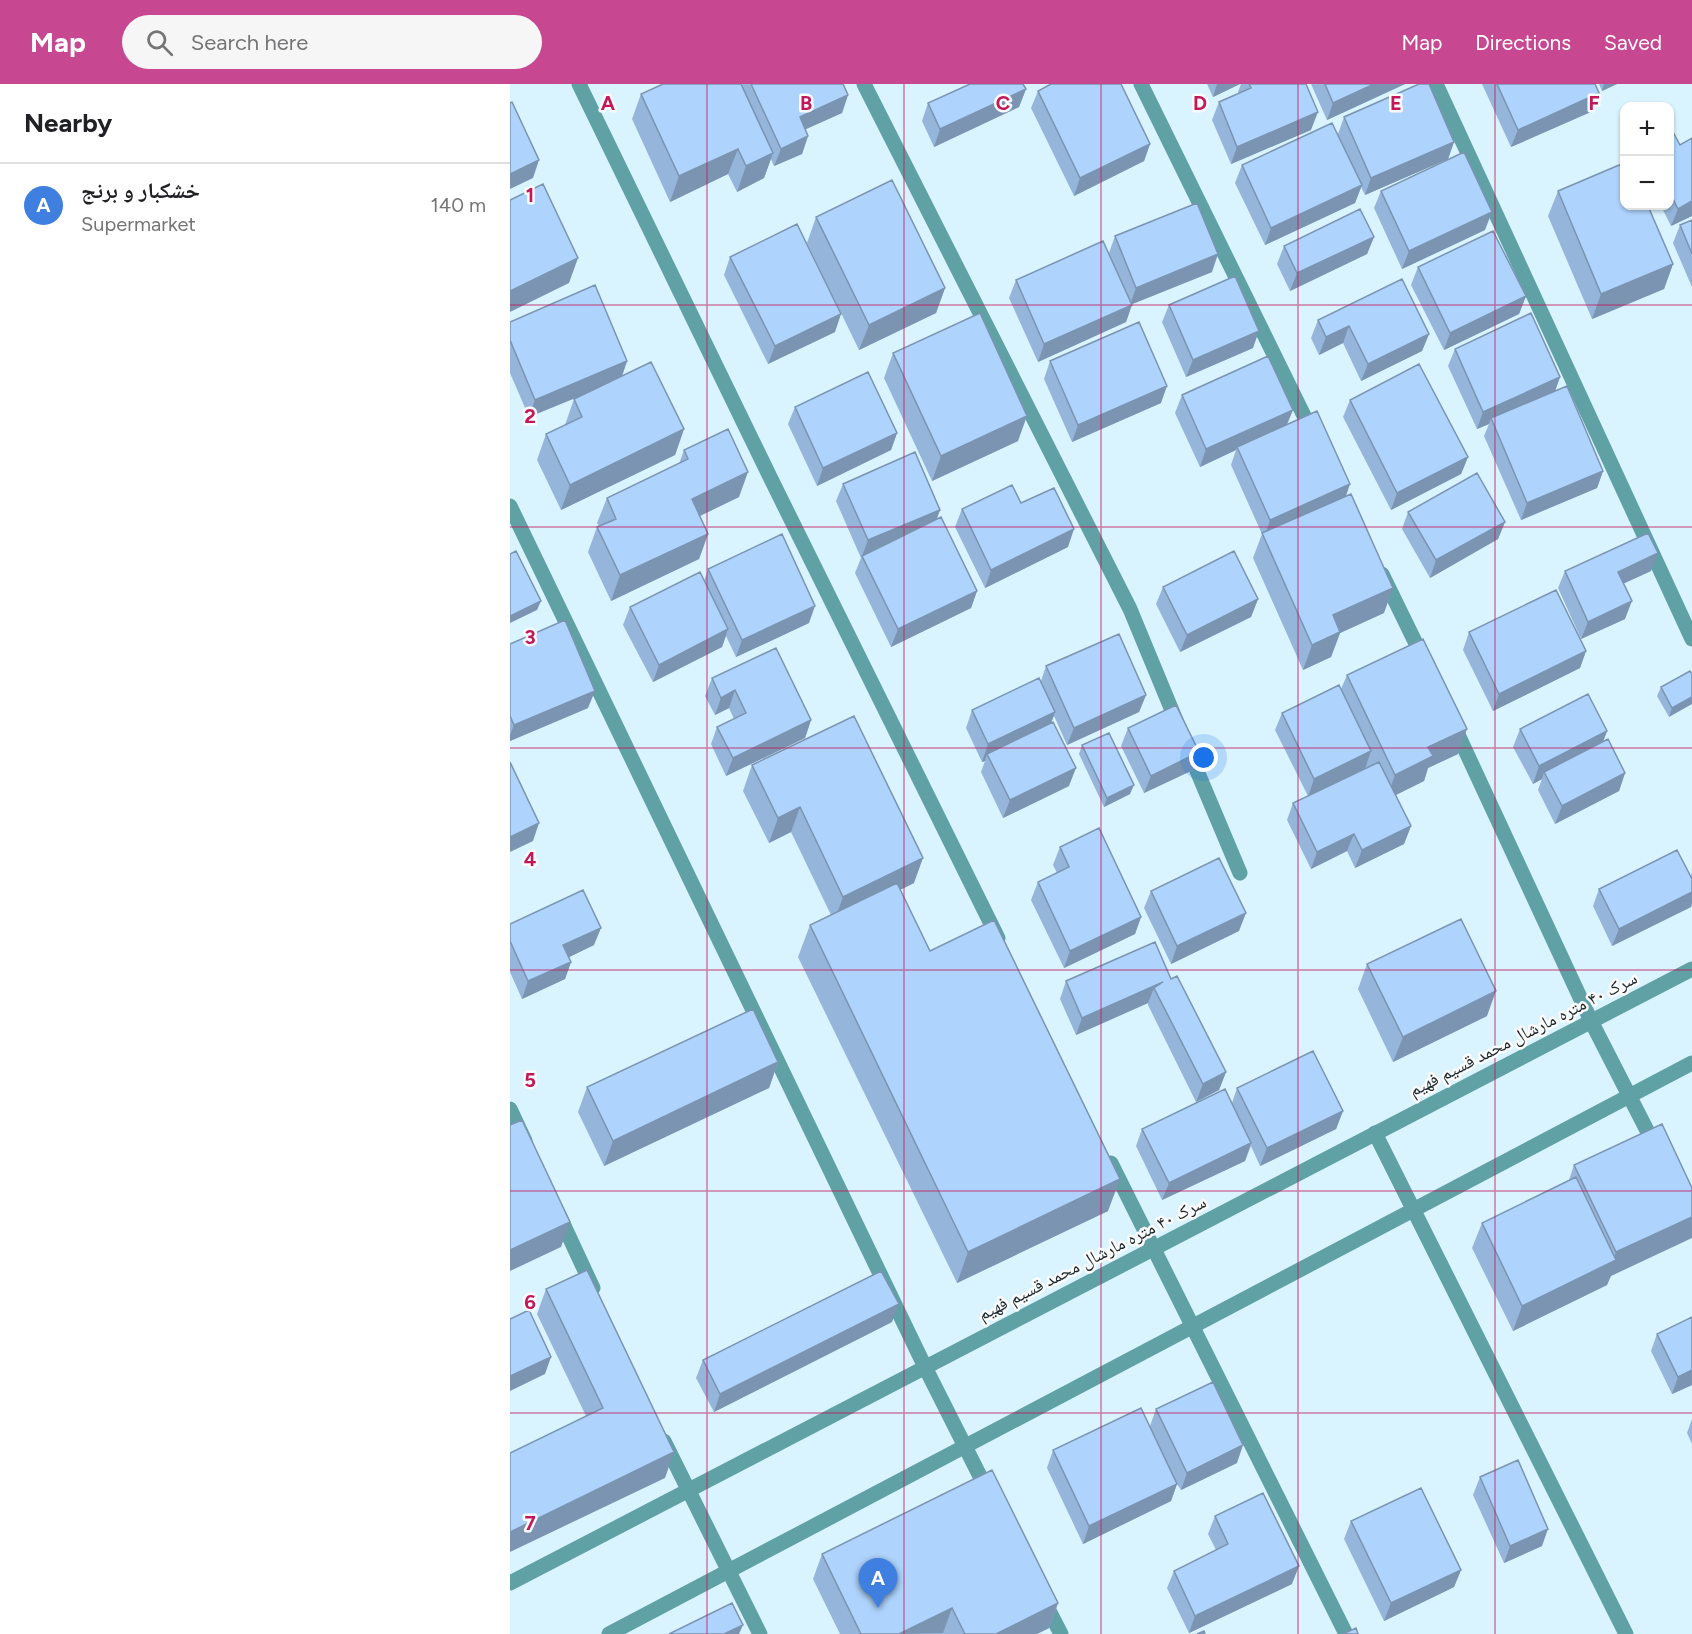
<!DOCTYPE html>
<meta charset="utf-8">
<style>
body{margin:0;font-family:Figtree,"Noto Naskh Arabic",sans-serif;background:#f6f6f6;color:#202124}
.controls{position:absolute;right:18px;top:18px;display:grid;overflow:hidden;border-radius:12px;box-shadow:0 2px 4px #0004}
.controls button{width:54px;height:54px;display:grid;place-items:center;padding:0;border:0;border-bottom:2px solid #e0e0e0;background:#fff;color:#202124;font:30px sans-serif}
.you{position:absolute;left:694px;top:674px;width:21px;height:21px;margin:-15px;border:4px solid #fff;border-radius:50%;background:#1a73e8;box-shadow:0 0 0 9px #1a73e833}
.badge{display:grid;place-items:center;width:39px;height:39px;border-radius:50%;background:#c74791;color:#fff;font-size:20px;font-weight:700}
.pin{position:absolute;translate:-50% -50px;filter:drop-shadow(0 2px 3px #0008)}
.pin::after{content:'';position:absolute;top:32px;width:21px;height:18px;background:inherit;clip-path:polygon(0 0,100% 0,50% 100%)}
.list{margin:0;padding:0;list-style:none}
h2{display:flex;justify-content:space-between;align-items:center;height:78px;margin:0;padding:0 24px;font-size:26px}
h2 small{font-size:20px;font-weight:400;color:#757577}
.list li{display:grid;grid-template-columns:39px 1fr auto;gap:18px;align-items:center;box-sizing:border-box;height:84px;padding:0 24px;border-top:2px solid #e0e0e0}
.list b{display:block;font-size:22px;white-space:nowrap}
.list p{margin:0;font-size:20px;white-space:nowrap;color:#757577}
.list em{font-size:20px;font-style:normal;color:#757577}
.icon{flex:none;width:33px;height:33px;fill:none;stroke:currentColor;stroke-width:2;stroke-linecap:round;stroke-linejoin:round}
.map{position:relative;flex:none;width:1182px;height:1550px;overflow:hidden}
header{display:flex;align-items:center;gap:36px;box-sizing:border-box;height:84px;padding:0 30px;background:#c74791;color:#fff}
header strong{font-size:28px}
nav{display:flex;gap:33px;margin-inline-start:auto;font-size:21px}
.search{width:420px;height:54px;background:#f6f6f6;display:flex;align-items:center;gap:15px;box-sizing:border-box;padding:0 21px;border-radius:33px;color:#757577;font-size:22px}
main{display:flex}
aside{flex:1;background:#fff}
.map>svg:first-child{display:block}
</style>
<header>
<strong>Map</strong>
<div class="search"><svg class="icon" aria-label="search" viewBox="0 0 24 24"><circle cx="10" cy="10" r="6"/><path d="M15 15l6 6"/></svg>Search here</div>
<nav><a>Map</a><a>Directions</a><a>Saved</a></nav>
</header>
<main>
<aside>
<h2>Nearby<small></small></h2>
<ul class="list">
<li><span class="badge" style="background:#3f7fe0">A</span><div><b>خشکبار و برنج</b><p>Supermarket</p></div><em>140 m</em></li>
</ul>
</aside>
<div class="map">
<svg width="1182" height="1550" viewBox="0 0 1182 1550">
<rect width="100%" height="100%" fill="#d9f3ff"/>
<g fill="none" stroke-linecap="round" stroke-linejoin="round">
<!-- service -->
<path stroke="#60a1a6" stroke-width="15" d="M354,0L620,525L668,641
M677,663L730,789"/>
<!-- minor -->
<path stroke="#60a1a6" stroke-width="15" d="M69,0L262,397L488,854
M631,0L803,350
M926,0L1182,555
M0,422L415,1283L479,1410
M872,490L914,576
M944,642L1081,937L1146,1064
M0,1025L15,1057
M865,1049L1116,1550
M601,1079L836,1550
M49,1131L83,1204
M154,1357L250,1550
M534,1517L551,1550"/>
<!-- tertiary -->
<path stroke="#60a1a6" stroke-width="15" d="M0,1499L1182,885
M99,1550L1182,979"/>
</g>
<!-- wall -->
<path fill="#96b5da" d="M153,0H333L338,11L332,29L295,45L298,52L292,70L264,82L261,75L254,94L227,108L218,90L160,118L122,35L131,10Z
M697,0H730L703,13Z
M731,0H796L801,46L721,80L702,36L709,18L729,10L728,8Z
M801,0H895L817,36Z
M972,0H1085L1083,27L1001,63Z
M1089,0H1107L1092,7Z
M516,5L509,23L424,63L412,37L418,19Z
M528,7L640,60L634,77L564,112L521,24Z
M834,33L944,58L938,75L855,111L851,103L845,119L755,161L725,99L732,81L828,50Z
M1160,50L1170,61L1182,54V132L1161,142L1151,122H1160Z
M871,107L975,146L892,185L864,124Z
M1048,107L1163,180L1154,205L1082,235L1038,132Z
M306,133L435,204L426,229L349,266L297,159Z
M1182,136V203L1163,159L1170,141Z
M605,152L702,188L622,220L616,238L528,278L499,214L506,196L599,169Z
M864,153L857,170L780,207L767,180L774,162Z
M220,173L325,248L258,280L214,191Z
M908,183L1016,212L1009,230L934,266L901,201Z
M659,221L743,264L676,293L652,238Z
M808,236L919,250L912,267L851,297L833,259L809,271L801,254Z
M0,238L117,277L112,292L174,345L165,371L51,426L27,376L36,350L55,341L64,315L78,309L19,333L0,289Z
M945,265L1050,293L1045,307L1093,387L1087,404L1011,436L974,352L979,340L967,345L938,282Z
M383,269L508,357L422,397L374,294Z
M540,277L651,319L562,358L534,295Z
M672,311L777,341L835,413L874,529L830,549L821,573L793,586L743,474L752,450L721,381L726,366L690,383L665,329Z
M840,316L958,373L951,390L881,426L833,333Z
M285,323L387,349L381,366L307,402L278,340Z
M174,366L229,413L190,432L198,450L189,475L101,517L78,468L87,443L89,442L87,439L97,414L169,380Z
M333,400L430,426L426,435L467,507L461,524L381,563L345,489L351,474L326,417Z
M452,425L558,463L475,504L445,443Z
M898,428L995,438L988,455L920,494L892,445Z
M198,485L299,539L226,573L216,552L212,563L143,598L113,541L120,523L194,497Z
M1055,487H1141L1113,500L1115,535L1071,555L1048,504Z
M653,503L748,515L741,533L670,568L646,520Z
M959,548L1076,567L1070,584L983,627L953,566Z
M0,560L78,624L0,657Z
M536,582L636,611L629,628L557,661L544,632L541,639L559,702L493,734L471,688L475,677L472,678L456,644L462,626L531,597Z
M1180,587L1159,633L1147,612L1151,603Z
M837,591L948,670L918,684L914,697L885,711L901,742L894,760L845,784L837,767L801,785L777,736L783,719L798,712L765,646L772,629L831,605Z
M202,594L301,636L295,654L216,692L201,660L207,643L224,635L219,624L205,631L195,612Z
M618,644L689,668L683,686L634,709L611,662Z
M1010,645L1097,647L1093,657L1115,689L1109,707L1045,740L1028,706L1032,695L1023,700L1003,663Z
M572,661L620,710L594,723L569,670Z
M242,681L404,799L390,806L420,867L598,1127L447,1199L288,873L300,841L321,831L281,748L259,759L233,707Z
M550,763L631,833L625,850L554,884L521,816L528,798L547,789L543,781Z
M1182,788V819L1181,823L1102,862L1083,822L1089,805L1181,792Z
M641,807L729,847L661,880L634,824Z
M0,840L84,861L59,873L61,878L55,895L12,915L0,888Z
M857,880L977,932L883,978L848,905Z
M661,895L716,988L709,1006L686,1018L638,921V919L566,951L550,915L556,897Z
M268,978L259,1004L94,1082L68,1028L77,1003Z
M727,1004L833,1027L826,1045L750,1082L741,1062L735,1077L652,1116L626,1062L632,1045L722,1019Z
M1152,1040L1097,1201L1003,1247L962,1164L972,1139L1059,1096L1064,1081Z
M36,1205L155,1394L76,1332L27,1230Z
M382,1238L204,1328L186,1294L193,1276Z
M1147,1250L1182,1301L1162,1310L1141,1267Z
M646,1325L727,1379L671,1406L667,1400L661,1417L573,1460L537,1384L543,1366L640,1342Z
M1182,1335V1360L1177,1349Z
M970,1393L1032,1462L994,1479L963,1411Z
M705,1432L782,1500L679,1549L657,1504L664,1487L706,1466L698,1450Z
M841,1437L951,1486L944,1503L874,1537L834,1455Z
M312,1470L548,1519L539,1544L527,1550H330L303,1495Z"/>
<!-- shaded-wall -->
<path fill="#7a94b1" d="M707,0H730L703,13Z
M864,0H895L817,36L823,19Z
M1094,0H1107L1092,7Z
M516,5L509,23L424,63L430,45Z
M1089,9L1083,27L1001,63L1008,46Z
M338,11L332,29L283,51L290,33Z
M808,28L801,46L721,80L727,63Z
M298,52L292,70L264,82L271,65Z
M944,58L938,75L855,111L861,94Z
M640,60L634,77L564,112L570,94Z
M228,65L218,90L160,118L169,92Z
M263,69L254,94L227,108L236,82Z
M29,76L23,94L0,105V90Z
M852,101L845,119L755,161L761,144Z
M1182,117V132L1161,142L1168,125Z
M982,128L975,146L892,185L899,167Z
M864,153L857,170L780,207L787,189Z
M708,170L702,188L620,221L626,204Z
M68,174L59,199L0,228V207Z
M1163,180L1154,205L1082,235L1091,210Z
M435,204L426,229L349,266L359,241Z
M1016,212L1009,230L934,266L940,249Z
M622,221L616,238L528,278L534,260Z
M331,230L325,248L258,280L265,262Z
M839,242L833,259L809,271L816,253Z
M749,247L743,264L676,293L683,276Z
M919,250L912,267L851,297L858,280Z
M117,277L111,295L19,333L25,316Z
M1050,293L1044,310L981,334L979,340L967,345L973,328Z
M657,302L651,319L562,358L568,341Z
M783,326L776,343L727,363L726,366L690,383L696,365Z
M517,332L508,357L422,397L431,372Z
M174,345L165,371L51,426L60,401Z
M387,349L381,366L307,402L313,384Z
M958,373L951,390L881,426L887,409Z
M1093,387L1087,404L1011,436L1017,419Z
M238,388L229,413L173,440L182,415Z
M840,400L834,418L754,454L760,436Z
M430,426L424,443L352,472L358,456Z
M995,438L988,455L920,494L926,476Z
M564,445L558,463L475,504L481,486Z
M198,450L189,475L101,517L110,491Z
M1148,469L1141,487L1101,505L1108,488Z
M883,504L874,529L830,549L821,573L793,586L802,561L823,531Z
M467,507L461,524L381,563L388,545Z
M748,515L741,533L670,568L677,551Z
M31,517L27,526L0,539V532Z
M1122,517L1115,535L1071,555L1078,538Z
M305,522L299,539L226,573L232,556Z
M218,545L212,563L143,598L149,581Z
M1076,567L1070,584L983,627L989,610Z
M225,606L219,624L205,631L211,614Z
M85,607L78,624L0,657V651L4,641Z
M636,611L629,628L557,661L564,644Z
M1182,613V620L1159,633L1162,624Z
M545,628L539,645L477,670L475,677L472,678L478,660Z
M301,636L295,654L216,692L223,674Z
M957,645L948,670L918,684L914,697L876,716L885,691L918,663Z
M1097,647L1091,664L1034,688L1032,695L1023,700L1029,682Z
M861,667L855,685L798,713L804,695Z
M689,668L683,686L634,709L641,692Z
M566,684L559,702L493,734L500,716Z
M1115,689L1109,707L1045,740L1052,722Z
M624,701L620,710L594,723L597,714Z
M290,723L281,748L259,759L268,734Z
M29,739L23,757L0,768V753Z
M901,742L894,760L845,784L852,766Z
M844,750L837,767L801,785L807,768Z
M413,774L404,799L324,838L333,813Z
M1182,808V819L1181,823L1102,862L1109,845Z
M736,829L729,847L661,880L667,862Z
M631,833L625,850L554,884L560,867Z
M91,844L84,861L47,879L53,861Z
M61,878L55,895L12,915L18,897Z
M653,898L644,904L638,919L566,951L572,934Z
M986,907L977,932L883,978L893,953Z
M268,978L259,1004L94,1082L103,1057Z
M716,988L709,1006L686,1018L693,1000Z
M833,1027L826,1045L750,1082L757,1064Z
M741,1059L735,1077L652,1116L659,1099Z
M610,1095L598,1127L447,1199L458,1168Z
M1182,1133V1154L1101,1192L1097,1201L1003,1247L1012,1222L1102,1178L1106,1168Z
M60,1138L51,1163L0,1187V1166Z
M389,1220L382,1238L204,1328L210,1310Z
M41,1273L35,1290L0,1307V1292Z
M1182,1286V1301L1162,1310L1168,1293Z
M733,1361L727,1379L671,1406L677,1389Z
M164,1368L155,1394L0,1468V1448Z
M667,1400L661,1417L573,1460L579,1442Z
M1038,1445L1032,1462L994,1479L1000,1462Z
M789,1482L782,1500L679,1549L685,1532Z
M951,1486L944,1503L874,1537L881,1519Z
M548,1519L539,1544L527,1550H486Z
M442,1524L433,1549L389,1550Z
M233,1541L229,1550H214Z"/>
<!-- building -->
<path fill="#aed3fd" stroke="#7a94b1" stroke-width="1.5" d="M153,0H231L263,69L236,82L228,65L169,92L131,10Z
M241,0H333L338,11L290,33L298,52L271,65Z
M460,0H513L516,5L430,45L418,19Z
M541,0H611L640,60L570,94L528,7Z
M739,0H796L808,28L727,63L709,18L741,4Z
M815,0H864L823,19Z
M909,0H919L944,58L861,94L834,33Z
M987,0H1085L1089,9L1008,46Z
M2,18L29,76L0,90V19Z
M822,39L852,101L761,144L732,81Z
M1163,48L1170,61L1182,54V117L1168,125L1160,109V50Z
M954,68L982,128L899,167L871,107Z
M1114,79V122H1138L1163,180L1091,210L1048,107Z
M382,96L435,204L359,241L306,133Z
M33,100L68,174L0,207V116Z
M687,119L708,170L626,204L605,152Z
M850,125L864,153L787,189L774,162Z
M1182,136V170L1170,141Z
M287,140L331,230L265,262L220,173Z
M983,147L1016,212L940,249L908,183Z
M593,157L622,221L534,260L506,196Z
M725,192L749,247L683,276L659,221Z
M892,195L919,250L858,280L839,242L816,253L808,236Z
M85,201L117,277L25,316L0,256V238Z
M470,229L517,332L431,372L383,269Z
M1021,229L1050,293L973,328L945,265Z
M629,238L657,302L568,341L540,277Z
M758,272L783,326L696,365L672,311Z
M141,278L174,345L60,401L36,350L72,333L64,315Z
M909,280L958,373L887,409L840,316Z
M358,288L387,349L313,384L285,323Z
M1057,302L1093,387L1017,419L981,334Z
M807,327L840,400L760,436L727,363Z
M218,345L238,388L182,415L198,450L110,491L87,443L106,435L97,414L178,375L174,366Z
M405,368L430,426L358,456L333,400Z
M967,389L995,438L926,476L898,428Z
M502,401L511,419L544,404L564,445L481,486L452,425Z
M841,410L883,504L823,531L830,548L802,561L752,449Z
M431,433L467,507L388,545L352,472Z
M1138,449L1148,469L1108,488L1122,517L1078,538L1055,487Z
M272,450L305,522L232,556L198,485Z
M6,467L31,517L0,532V470Z
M724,467L748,515L677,551L653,503Z
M190,488L218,545L149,581L120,523Z
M1046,506L1076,567L989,610L959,548Z
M55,536L85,607L4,641L0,632V560Z
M609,550L636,611L564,644L536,582Z
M913,555L957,645L918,663L923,672L885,691L837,591Z
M266,564L301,636L223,674L207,643L236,629L225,606L211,614L202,594Z
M1180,587L1182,590V613L1162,624L1151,603Z
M529,594L545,628L478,660L462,626Z
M829,601L861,667L804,695L772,629Z
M1078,610L1097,647L1029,682L1010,645Z
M666,621L689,668L641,692L618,644Z
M344,632L413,774L333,813L290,723L268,734L242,681Z
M543,638L566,684L500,716L477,670Z
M599,649L624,701L597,714L572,661Z
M1098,655L1115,689L1052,722L1034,688Z
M0,678L29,739L0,753Z
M869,678L901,742L852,766L844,750L807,768L783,719Z
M589,744L631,833L560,867L528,798L559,783L550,763Z
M1167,766L1182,795V808L1109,845L1089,805Z
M709,774L736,829L667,862L641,807Z
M387,799L420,867L484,836L610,1095L458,1168L300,841Z
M73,806L91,844L53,861L61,878L18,897L0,857V840Z
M951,835L986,907L893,953L857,880Z
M645,858L661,895L667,892L716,988L693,1000L644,904L653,898L572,934L556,897Z
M243,925L268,978L103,1057L77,1003Z
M803,967L833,1027L757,1064L727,1004Z
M715,1005L741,1059L659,1099L632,1045Z
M12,1036L60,1138L0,1166V1041Z
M1152,1040L1182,1104V1133L1106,1168L1064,1081Z
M1066,1093L1106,1176L1012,1222L972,1139Z
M77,1186L164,1368L0,1448V1369L93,1324L36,1205Z
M371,1187L389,1220L210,1310L193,1276Z
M19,1226L41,1273L0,1292V1235Z
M1182,1233V1286L1168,1293L1147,1250Z
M703,1298L733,1361L677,1389L646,1325Z
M631,1324L667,1400L579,1442L543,1366Z
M1008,1376L1038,1445L1000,1462L970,1393Z
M482,1386L548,1519L486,1550H455L442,1524L389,1550H351L312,1470Z
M911,1404L951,1486L881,1519L841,1437Z
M753,1409L789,1482L685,1532L664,1487L718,1460L705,1432Z
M222,1519L233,1541L214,1550H159Z
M846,1544L848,1550H833Z
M694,1547L695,1550H687Z"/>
<!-- grid -->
<path fill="none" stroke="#c2185b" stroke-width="1.5" stroke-opacity="0.55" d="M197,0V1550M394,0V1550M591,0V1550M788,0V1550M985,0V1550M0,221H1182M0,443H1182M0,664H1182M0,886H1182M0,1107H1182M0,1329H1182"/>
<g text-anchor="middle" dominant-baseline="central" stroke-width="5" stroke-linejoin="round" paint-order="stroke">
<!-- street labels -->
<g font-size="18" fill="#19252b" stroke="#fbfbfb">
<text transform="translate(1013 950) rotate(-27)">سرک ۴۰ متره مارشال محمد قسیم فهیم</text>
<text transform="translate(582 1174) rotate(-27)">سرک ۴۰ متره مارشال محمد قسیم فهیم</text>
</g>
</g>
<g font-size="20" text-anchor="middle" font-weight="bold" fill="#c2185b" stroke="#fbfbfb" stroke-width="5" stroke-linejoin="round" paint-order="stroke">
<text x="98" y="26">A</text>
<text x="296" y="26">B</text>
<text x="493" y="26">C</text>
<text x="690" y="26">D</text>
<text x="886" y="26">E</text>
<text x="1084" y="26">F</text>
<text x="20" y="118">1</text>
<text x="20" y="339">2</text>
<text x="20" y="560">3</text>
<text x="20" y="782">4</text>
<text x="20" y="1003">5</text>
<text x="20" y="1225">6</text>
<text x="20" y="1446">7</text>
</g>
</svg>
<div class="controls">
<button>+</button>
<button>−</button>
</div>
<div class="you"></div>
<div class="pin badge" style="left:368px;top:1524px;background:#3f7fe0">A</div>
</div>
</main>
